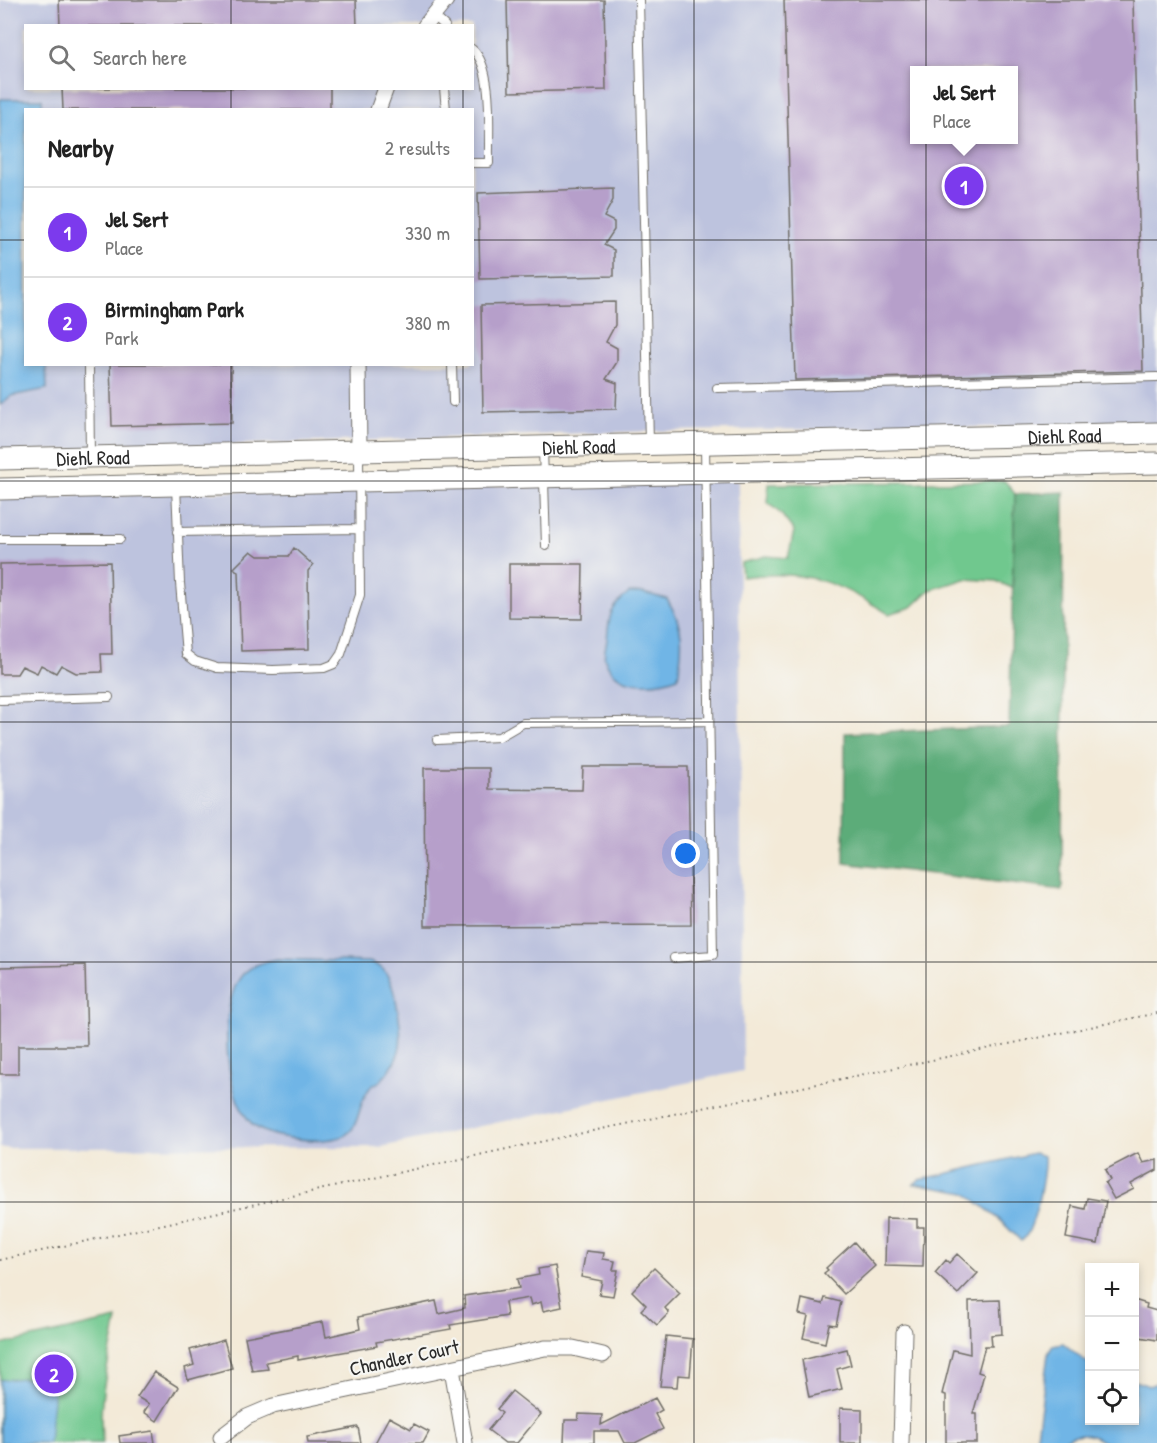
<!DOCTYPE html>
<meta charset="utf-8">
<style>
body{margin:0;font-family:"Patrick Hand",sans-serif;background:#f6f6f6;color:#222}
.controls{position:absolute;right:18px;bottom:18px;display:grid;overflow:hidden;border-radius:0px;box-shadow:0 3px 9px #0003}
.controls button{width:54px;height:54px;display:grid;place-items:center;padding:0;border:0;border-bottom:2px solid #e0e0e0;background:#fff;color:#222;font:30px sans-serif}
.you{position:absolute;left:686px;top:854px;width:21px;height:21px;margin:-15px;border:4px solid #fff;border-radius:50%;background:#1a73e8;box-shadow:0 0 0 9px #1a73e833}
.badge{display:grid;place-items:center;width:39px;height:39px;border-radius:50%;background:#7c3aed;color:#fff;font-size:20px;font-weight:700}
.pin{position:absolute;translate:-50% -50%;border:3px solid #fff;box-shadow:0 2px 6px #0006}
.popup{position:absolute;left:910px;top:66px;width:108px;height:78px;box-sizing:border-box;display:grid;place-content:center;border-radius:0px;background:#fff;filter:drop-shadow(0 2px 4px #0005);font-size:20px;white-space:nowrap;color:#767676}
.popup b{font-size:22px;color:#222}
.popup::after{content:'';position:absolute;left:50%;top:100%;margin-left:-12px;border:12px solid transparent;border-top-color:#fff}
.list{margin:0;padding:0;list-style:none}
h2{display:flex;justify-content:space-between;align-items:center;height:78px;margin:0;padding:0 24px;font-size:26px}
h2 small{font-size:20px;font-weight:400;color:#767676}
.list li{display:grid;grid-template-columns:39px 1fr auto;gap:18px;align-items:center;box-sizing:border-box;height:90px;padding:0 24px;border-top:2px solid #e0e0e0}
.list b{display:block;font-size:22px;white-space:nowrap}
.list p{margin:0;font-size:20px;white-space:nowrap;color:#767676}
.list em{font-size:20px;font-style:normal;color:#767676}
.icon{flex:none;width:33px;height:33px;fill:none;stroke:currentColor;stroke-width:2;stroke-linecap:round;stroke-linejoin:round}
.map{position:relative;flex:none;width:1157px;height:1443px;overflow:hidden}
.search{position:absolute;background:#fff;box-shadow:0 3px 9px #0003;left:24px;top:24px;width:450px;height:66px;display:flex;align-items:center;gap:15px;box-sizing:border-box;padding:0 21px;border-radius:0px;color:#767676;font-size:22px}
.panel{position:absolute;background:#fff;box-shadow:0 3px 9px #0003;left:24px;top:108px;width:450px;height:258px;border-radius:0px}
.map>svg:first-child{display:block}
</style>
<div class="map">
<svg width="1157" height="1443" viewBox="0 0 1157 1443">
<rect width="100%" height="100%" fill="#f6f6f2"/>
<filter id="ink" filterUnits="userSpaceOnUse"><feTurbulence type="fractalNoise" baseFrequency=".0167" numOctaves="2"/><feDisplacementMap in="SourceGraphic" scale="12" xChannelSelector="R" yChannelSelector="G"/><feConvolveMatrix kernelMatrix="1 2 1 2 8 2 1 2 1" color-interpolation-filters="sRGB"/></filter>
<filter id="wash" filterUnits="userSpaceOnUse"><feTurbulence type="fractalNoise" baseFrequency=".008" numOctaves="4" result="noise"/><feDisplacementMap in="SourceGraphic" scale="24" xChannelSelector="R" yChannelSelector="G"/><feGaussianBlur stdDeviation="1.35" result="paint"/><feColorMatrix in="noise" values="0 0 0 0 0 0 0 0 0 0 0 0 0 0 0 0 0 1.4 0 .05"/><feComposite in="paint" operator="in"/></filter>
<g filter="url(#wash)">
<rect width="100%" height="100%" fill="#f3ead8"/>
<!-- industrial -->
<path fill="#bdc3de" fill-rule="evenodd" d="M0,0H1157V425L656,431L0,452ZM26,26H472V88H26ZM914,70H1014V140H914ZM26,110H472V364H26Z
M738,480L743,1071L381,1147L0,1148V497Z"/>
<!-- green -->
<path fill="#70c88e" stroke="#4e7a5c" stroke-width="1.5" d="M1005,481L1015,494L1012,588L996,581L965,579L930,590L912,607L889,614C834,581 807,569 742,577L741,563L766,556L788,558L794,531L781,514L767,502L769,484Z
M117,1319C110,1359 96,1402 103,1443H0V1345Z"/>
<!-- forest -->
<path fill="#5cac79" stroke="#446c52" stroke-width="1.5" d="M1064,492L1062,890L844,863L845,733L1009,727L1015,494Z"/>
<!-- water -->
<path fill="#70b5e6" stroke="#4e7088" stroke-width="1.5" d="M0,99H42V109L26,110V364L46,365L47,389L11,396L0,405Z
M629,593H643L667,599C685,628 683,645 678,677C654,686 615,689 605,659C603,654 606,646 607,640C609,616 609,609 629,593Z
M277,959L369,962C377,965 383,967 387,975C396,990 405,1038 398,1054C394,1064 388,1074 380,1081C376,1084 372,1085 369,1089C352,1113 366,1139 322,1140C304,1140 275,1138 259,1129C223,1109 216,1001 244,973C253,965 265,961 277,959Z
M1034,1153L1044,1156C1046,1170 1034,1235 1021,1241L1000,1220L966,1193L914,1184L919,1180Z
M1063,1343L1089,1364L1090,1420H1134L1135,1381L1149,1386L1157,1383V1443H1106L1092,1436L1081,1434L1072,1436L1059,1443H1036L1048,1354L1053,1345Z
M23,1378L45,1381L54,1388L49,1443H0V1380Z"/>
<g id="blocks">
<!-- building -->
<path fill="#b69fca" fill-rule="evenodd" d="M59,0H356L357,26H60Z
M507,0H604L606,90L509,92Z
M784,0H1133L1143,371L795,380ZM915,70H1014V140H915Z
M62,88H330V110H63Z
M613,188V200L604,217L614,222V230L604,245L614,250V276L480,279L478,193Z
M615,302V325L606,342L617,348V362L606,379L617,383L616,409L483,412L481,305Z
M110,364H231L232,423L112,426Z
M294,548L313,565L308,571L309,649L241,651L238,572L234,568L251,551L258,556H289Z
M110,562L112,654H101L102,672L76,673L61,665L56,673L41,665L37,673L22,666L17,674H0V564Z
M509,564H583L582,619L509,618Z
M583,767H688L691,925L425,926L424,768H489V789L582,790Z
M85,965L87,1046H18V1074H0V967Z
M1138,1153L1143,1163L1157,1160V1170L1131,1184L1134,1189L1114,1199L1105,1183L1110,1180L1105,1170Z
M1087,1198L1106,1201L1098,1244L1066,1238L1072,1206L1085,1209Z
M886,1218L917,1219V1227H924L923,1267L885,1266Z
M854,1242L875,1266L844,1294L824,1273L828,1270L826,1268Z
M586,1251L604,1253L603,1259L615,1261L613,1270H618L613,1296L599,1294L602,1281L581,1277Z
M957,1254L978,1273L958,1294L935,1273L946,1260L949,1263Z
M555,1266L562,1307L543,1311L541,1302L531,1305L529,1298L505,1302L507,1316L450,1325L451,1329L376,1342L377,1346L298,1360V1356L266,1362L268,1369L252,1371L245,1337L323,1322L326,1337L360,1329L358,1317L436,1301L439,1314L465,1308L464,1296L519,1288L517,1279L539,1275L538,1269Z
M654,1268L680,1293L665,1308L669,1313L657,1325L641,1310L646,1305L632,1291Z
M825,1298L841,1302L836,1325L829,1324L825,1343L803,1338L808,1316L799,1314L802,1299L823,1304Z
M1000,1300L1002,1334L991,1335L992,1346H985L978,1372L984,1374L973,1414H977V1443H946V1395L942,1394L953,1350L970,1354L969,1301Z
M1134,1300L1147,1304L1146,1308L1157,1311V1340L1134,1336Z
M666,1336L693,1339L690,1376L678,1375L677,1387L660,1386Z
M224,1340L232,1368L188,1380L185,1368L194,1365L190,1350Z
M847,1349L851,1365L837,1369L842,1389L809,1397L802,1360Z
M154,1372L178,1387L157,1421L144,1412L149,1404L137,1397Z
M512,1391L541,1414L517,1443H505L488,1430L502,1413L497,1409Z
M655,1398L662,1410L655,1414L663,1429L635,1443H625L619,1431H594V1443H564L565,1420H578L579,1414L602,1415L601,1425Z
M840,1408L862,1409V1443H840Z
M389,1417L411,1429L414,1424L429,1432L423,1443H375Z
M358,1427L361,1443H308L307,1437Z
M153,1431L155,1443H120L119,1436Z"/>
</g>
</g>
<g filter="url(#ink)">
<use href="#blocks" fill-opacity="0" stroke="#716e68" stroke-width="1.5"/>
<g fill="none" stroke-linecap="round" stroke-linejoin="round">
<defs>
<path id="lane" d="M639,0L649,443
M433,15L445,26
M472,49C495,68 488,134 489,163H472
M444,88L446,110
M89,364L90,457
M452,364L453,402
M717,388L1157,377
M543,448L546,546
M176,486L180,583L186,654L195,661L217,668L273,670L324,668L334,664L341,654L360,595L359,453
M177,532L359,529
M0,539H120
M0,700L109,697
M437,740L499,737L523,723L708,721
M674,958L713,955L705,445"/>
<path id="street" d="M425,26L446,0
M378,110L386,88
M358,364L359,451
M452,1369L465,1443
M221,1437L247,1417L273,1406L545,1348H573L603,1355
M901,1443L904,1332"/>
<g id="secondary">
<path id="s1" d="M0,459L1157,433"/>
<path d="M0,489L1157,463"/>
</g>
</defs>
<!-- lane casing -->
<use href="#lane" stroke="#716e68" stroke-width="10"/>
<!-- street casing -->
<use href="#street" stroke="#716e68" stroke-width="17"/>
<!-- secondary casing -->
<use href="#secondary" stroke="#716e68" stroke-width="23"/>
<!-- path -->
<path stroke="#716e68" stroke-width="2" stroke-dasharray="1.5 4.5" stroke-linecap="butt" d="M0,1260L511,1148L1157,1013"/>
<!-- lane -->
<use href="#lane" stroke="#fff" stroke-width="8"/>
<!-- street -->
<use href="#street" stroke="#fff" stroke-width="15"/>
<!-- secondary -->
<use href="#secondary" stroke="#fff" stroke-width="21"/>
</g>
</g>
<!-- grid -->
<path fill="none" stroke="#2b2b2b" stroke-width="1.5" stroke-opacity="0.55" d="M231,0V26M463,0V26M694,0V1443M926,0V1443M231,88V110M463,88V110M0,240H26M472,240H1157M231,364V1443M463,364V1443M0,481H1157M0,722H1157M0,962H1157M0,1202H1157"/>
<g text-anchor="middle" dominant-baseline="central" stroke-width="4.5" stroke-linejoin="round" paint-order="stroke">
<!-- street labels -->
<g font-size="20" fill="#2b2b2b" stroke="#f6f6f2">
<text stroke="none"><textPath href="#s1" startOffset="1065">Diehl Road</textPath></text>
<text stroke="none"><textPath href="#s1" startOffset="579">Diehl Road</textPath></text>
<text stroke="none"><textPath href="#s1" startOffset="93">Diehl Road</textPath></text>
<text transform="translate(404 1357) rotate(-12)">Chandler Court</text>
</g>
</g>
</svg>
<div class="controls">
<button>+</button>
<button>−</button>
<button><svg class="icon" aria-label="locate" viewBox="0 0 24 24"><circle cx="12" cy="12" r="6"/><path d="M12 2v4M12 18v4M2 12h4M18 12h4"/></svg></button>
</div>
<div class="you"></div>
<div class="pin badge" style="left:964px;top:186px">1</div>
<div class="popup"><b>Jel Sert</b>Place</div>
<div class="pin badge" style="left:54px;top:1374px">2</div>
<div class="search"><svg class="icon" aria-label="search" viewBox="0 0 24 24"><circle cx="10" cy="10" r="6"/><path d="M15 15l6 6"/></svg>Search here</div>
<section class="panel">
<h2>Nearby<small>2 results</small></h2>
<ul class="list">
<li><span class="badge">1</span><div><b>Jel Sert</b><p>Place</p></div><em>330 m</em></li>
<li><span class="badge">2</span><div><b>Birmingham Park</b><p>Park</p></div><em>380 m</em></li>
</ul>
</section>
</div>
